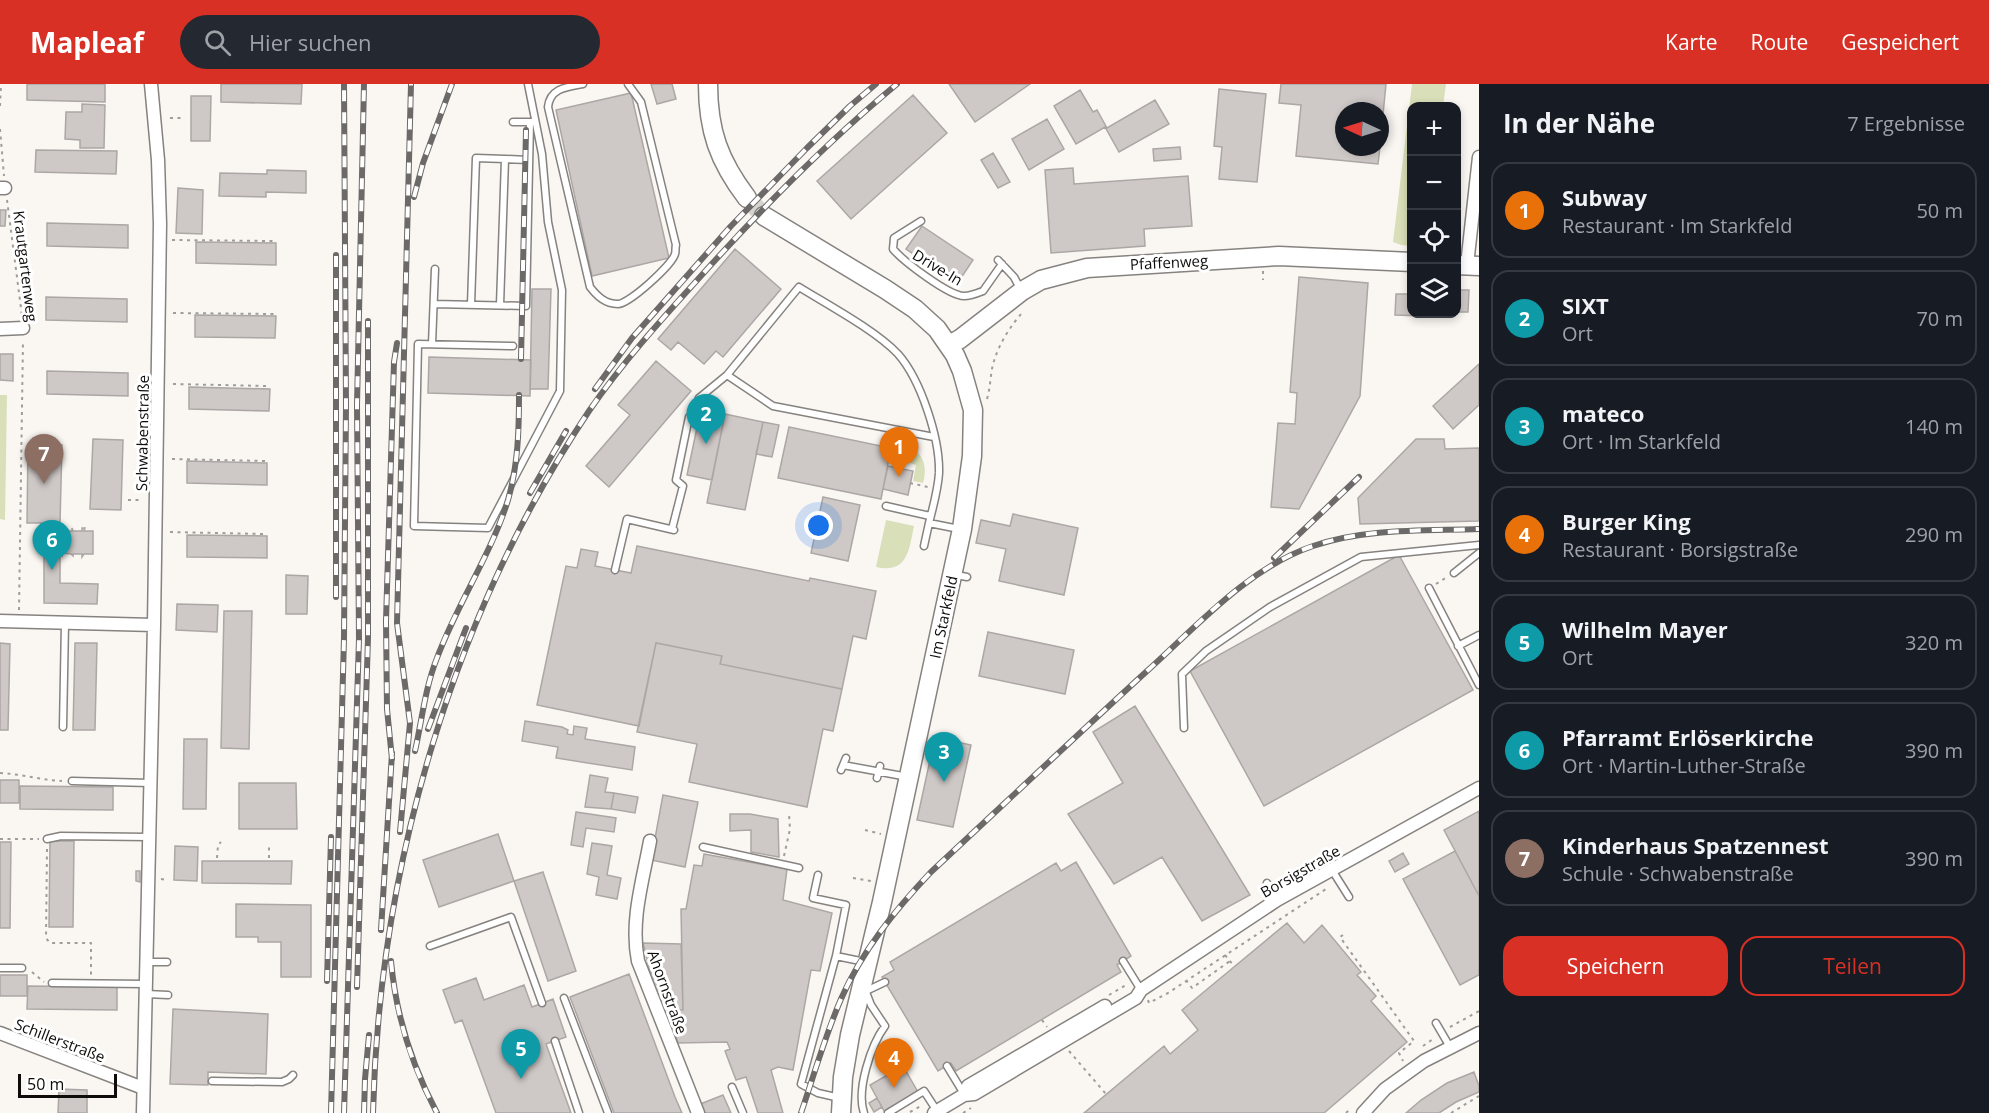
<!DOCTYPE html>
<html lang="de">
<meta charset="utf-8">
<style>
body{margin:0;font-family:"Open Sans",sans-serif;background:#242831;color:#f1f3f6}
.controls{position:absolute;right:18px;top:18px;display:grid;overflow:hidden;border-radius:12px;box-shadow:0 3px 9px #0003}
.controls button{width:54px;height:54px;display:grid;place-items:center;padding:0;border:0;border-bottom:2px solid #363941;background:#171b24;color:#f1f3f6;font:30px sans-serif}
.compass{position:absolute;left:1335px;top:18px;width:54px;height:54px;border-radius:50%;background:#171b24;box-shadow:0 3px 9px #0003;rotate:274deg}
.scale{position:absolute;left:18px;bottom:15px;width:99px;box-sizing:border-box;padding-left:6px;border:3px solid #0d0c0b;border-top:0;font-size:16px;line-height:21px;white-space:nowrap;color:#0d0c0b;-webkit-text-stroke:4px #fff;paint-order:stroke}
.you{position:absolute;left:819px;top:442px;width:21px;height:21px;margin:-15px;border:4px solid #fff;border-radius:50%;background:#1a73e8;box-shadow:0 0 0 9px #1a73e833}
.badge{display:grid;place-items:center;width:39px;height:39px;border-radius:50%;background:#d93025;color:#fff;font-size:20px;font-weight:700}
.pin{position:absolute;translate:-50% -50px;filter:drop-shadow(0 2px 3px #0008)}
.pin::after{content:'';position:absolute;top:32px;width:21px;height:18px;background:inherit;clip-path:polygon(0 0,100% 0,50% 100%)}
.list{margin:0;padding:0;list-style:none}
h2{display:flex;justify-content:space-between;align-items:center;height:78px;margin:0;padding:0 24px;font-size:26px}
h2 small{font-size:20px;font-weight:400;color:#9ea1a6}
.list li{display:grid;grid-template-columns:39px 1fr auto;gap:18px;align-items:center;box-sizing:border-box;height:96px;margin:0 12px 12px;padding:0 12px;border:2px solid #363941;border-radius:18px}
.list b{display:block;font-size:22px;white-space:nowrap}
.list p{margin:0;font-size:20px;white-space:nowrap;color:#9ea1a6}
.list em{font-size:20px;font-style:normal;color:#9ea1a6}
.actions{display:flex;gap:12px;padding:18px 24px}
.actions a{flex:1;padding:14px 0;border:2px solid #d93025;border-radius:18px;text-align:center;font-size:21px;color:#d93025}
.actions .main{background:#d93025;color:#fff}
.icon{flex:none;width:33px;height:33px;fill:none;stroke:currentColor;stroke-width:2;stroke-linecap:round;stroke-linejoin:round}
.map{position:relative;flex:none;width:1479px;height:1029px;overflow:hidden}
header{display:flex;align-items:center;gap:36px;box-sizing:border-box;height:84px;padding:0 30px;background:#d93025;color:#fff}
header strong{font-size:28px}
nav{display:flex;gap:33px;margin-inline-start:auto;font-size:21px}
.search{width:420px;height:54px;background:#242831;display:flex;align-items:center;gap:15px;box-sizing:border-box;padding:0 21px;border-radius:33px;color:#9ea1a6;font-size:22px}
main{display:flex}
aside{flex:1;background:#171b24}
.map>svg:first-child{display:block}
</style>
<header>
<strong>Mapleaf</strong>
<div class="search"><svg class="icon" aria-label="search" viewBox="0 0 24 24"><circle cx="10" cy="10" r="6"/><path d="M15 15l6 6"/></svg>Hier suchen</div>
<nav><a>Karte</a><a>Route</a><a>Gespeichert</a></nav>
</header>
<main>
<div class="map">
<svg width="1479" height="1029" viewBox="0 0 1479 1029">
<rect width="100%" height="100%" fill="#faf7f3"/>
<!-- green -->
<path fill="#d9dfb8" d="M1412,0H1446L1443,22H1412L1411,162L1401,161L1393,158Z
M0,311H7L5,436L0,435Z
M910,363C925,371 927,384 923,399L913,397L916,381L907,378Z
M886,436L914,442C909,467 907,490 876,483Z"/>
<!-- building -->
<path fill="#cec8c6" stroke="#aca7a5" stroke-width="1.5" d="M27,0H105V18L27,16Z
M221,0H302L301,20L221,18Z
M651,0H672L676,15L657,20Z
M949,0H1030L975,38Z
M1281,0H1386L1380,61V27H1344V63H1380L1378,80L1296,72L1301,21L1279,19Z
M1219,5L1266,10L1257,98L1219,95L1222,63L1214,62Z
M1080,6L1093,28L1097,26L1107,44L1155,16L1169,40L1119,68L1105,43L1076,60L1054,22Z
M631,9L669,174L592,192L556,26Z
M913,11L947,49L851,135L817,97Z
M191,12H211L210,57H191Z
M82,20L105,21L104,64H80V56L65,55L66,28H82Z
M1047,35L1064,65L1029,86L1012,55Z
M1180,63L1181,75L1154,77L1153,65Z
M36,66L117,67L116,90L35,88Z
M993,69L1010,98L998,104L981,76Z
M1073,84L1074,100L1188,92L1192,142L1144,145L1145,162L1051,169L1045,86Z
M267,86L306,87V109L266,108V113L219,112L220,89L267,90Z
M178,104L203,106L202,150L176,149Z
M0,126H6L5,142H0Z
M47,139L128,141V164L47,162Z
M922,142L973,176L957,200L906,165Z
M196,158L276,159V181L196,179Z
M735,165L781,205L723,273L716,267L704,280L678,258L671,266L658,255Z
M1299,193L1368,199L1360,312L1299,425L1271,423L1278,339L1295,340L1297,309L1290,308Z
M532,205H551L548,305H530Z
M1456,206H1469L1468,228H1456Z
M1396,210H1412V230H1423V232L1395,231Z
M46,213L127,215V238L46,236Z
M195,231L276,232L275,254L195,253Z
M0,270H13V297L0,296Z
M429,273L531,276L530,312L428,309Z
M656,277L691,307L609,403L586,382L630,331L618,321Z
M1479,280V321L1453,345L1433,322Z
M47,287L128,289V312L47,310Z
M189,303L270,305L269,327L189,325Z
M701,325L725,330L712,396L687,391Z
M725,330L763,338L745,426L707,419Z
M763,338L779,341L772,373L756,370Z
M789,343L891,364L881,415L778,394Z
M93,355L123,356L121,426L90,425Z
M1416,355H1444L1445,365L1479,364V437L1360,440L1358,414Z
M28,361H62L60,439H27Z
M187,377L267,379V401L187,399Z
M888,382L913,387L908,411L883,405Z
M823,413L860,421L848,477L811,469Z
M1013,430L1078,444L1064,511L999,497L1006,465L976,459L981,436L1010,442Z
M60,444L62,447H72V444L73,447H82V444H85L84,447H93V470H84L82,473V470H73V472L71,470L62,469V472L60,470L46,469L43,458L46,446L60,447Z
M187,451L267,452V474L187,473Z
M637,462L809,497L810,494L876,507L866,555L853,552L842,605L720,580L722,572L656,559L639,642L537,621L566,482L577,484L581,465L598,468L595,482L631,489Z
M44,469L60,470V499L98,500L97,520L44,519Z
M1399,471L1473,606L1264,722L1190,587Z
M286,491L308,492L307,530H286Z
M177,520L218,521L217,548L176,546Z
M224,527H252L249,665L221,664Z
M988,548L1074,566L1065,610L979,592Z
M0,559L10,560L8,646H0Z
M75,559H97L95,646H73Z
M656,559L722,572L720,580L842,605L833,647L823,645L807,723L689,698L697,660L637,648Z
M1135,622L1250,811L1202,837L1162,773L1114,800L1068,730L1123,699L1093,648Z
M525,637L562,643L568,646L567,650L573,651L574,642L587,644L585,655L635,663L632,686L556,674L558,663L522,657Z
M935,653L971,661L953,743L917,736Z
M184,655H207L206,725H183Z
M590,691L608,694L605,708L614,709L611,725L585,723Z
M0,696H19V719H0Z
M239,699H296L297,745H239Z
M20,702L113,703V726L20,725Z
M614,709L638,713L635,729L611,725Z
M663,711L698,718L685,783L651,776Z
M1479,727V812L1444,746Z
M576,728L616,734L614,748L586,744L583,763L571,761Z
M730,730H750L778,735L779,773L751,768V746L730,747Z
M498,750L514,797L439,823L423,776Z
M50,757H74L73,843H49Z
M0,758H11L10,844H0Z
M592,759L612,762L607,791L621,794L617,815L596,811L599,793L587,790Z
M175,762L198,763L197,797L174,796Z
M1455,767L1479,812V891L1460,901L1403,795Z
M1403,769L1409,780L1395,788L1389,777Z
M704,770L787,785L783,816L832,829L820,887L811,886L793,986L778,983L771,986L783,1029H758L746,993L736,996L725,967L730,965L727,958L678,959L667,925L683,926L681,825H686L694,781L702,782Z
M202,777H292L291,800L202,799Z
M1076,778L1131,872L1117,881L1121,888L956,987L951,979L938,987L882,893L894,886L890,878L1056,779L1061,787Z
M136,787H140V798L136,797Z
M543,788L576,887L548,897L514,797Z
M236,820L311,821V893H281V858H258V853H236Z
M1287,839L1304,859L1322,841L1361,888L1357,891L1376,912L1371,917L1407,958L1324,1029H1084L1164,962L1170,970L1198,946L1182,926Z
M643,859L681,860L683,926L667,925L649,884Z
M629,890L675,1013L682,1029H614L570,913Z
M0,891H27V912H0Z
M476,894L484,916L524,901L532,923L553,915L566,953L546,960L571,1029H496L462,936L455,939L443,906Z
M28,902L117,903V926L27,925Z
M173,925L268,930L266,990L208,988V1001L170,1000Z
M903,982L918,1008L884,1027L870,1001Z
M1474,988L1479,1002V1008L1456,1018L1439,1029H1406L1421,1016L1447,999Z
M59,1005L87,1006V1029H58Z
M723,1011L731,1029H702L698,1021Z
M877,1014L882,1023L874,1028L869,1019Z"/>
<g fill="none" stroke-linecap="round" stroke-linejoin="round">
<!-- secondary-tunnel -->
<path stroke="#d6d4d0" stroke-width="18" stroke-dasharray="18 9" stroke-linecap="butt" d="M747,114L764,132"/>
<defs>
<path id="lane" d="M583,0C567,3 550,4 548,23L590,203C597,212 605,220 618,220C629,220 672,181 675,170C676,167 675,164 676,161L641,18L628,0
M513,38H533
M505,75L529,76
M921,137L894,154L893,165C903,177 949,212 964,212C970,212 978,209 983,207L1002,180
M998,176L1014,193L1021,206
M434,220L526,222L530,38
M471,221L476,74L505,75L500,221
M432,260L435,185
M513,262L418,260L414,442L488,444L560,307L562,206L548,138L542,70L528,0
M699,314L727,291
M934,353L773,322L727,291L799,203C828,221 875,246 898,270C921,296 940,355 939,389C938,406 933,423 929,439L959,445
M886,422L930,432
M672,445L683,402L676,396L689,333
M924,462L929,439
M615,486L627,435L674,446
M1454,489L1479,469
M956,491L967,493
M1429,504L1479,601
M1458,562L1479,551
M63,643L65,539
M1184,644L1182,590L1206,567L1270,523L1361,473L1479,461
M843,681L908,693
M841,686L846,674
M877,694L880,682
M72,697L150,699
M47,755L61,752L149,753
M703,763L799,784
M1332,786L1349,813
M818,791L813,814L846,821L836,872L801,1000L818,1009L840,1014
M1267,799L1277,816
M430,862L511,833L542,919
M836,872L865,878
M1123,877L1141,906
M147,878H167
M0,884H22
M52,899L146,900
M866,907L885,898
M146,910L168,911
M564,914L608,1029
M1436,939L1450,963
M555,957L579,1029
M947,982L964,1010
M212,997L282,998L289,995L293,991
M732,1003L743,1029
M864,1029C856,1006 871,961 885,942L871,921L866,908
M888,1029L924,1007L937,1027"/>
<path id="street" d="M0,104H5
M1467,181L1479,73
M0,245L23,244
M0,537L154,541
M650,757C643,796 630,837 638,877L698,1029
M0,949L143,1004
M964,1011L968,1002L1105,922
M143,1029L154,541L160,140L158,76L151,0
M934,1029L964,1011L974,1010L1136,914L1141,906L1277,816L1479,704
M1363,1029L1385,1005L1424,977L1479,949"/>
<path id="secondary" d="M708,0C708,47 719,77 747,114
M764,132L885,205L915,225L937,245L955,271L962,287L973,326L972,372L962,445L882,818L850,951L843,993L841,1029
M1456,181L1479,182
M949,261L960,255L1022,207L1041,196L1087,184L1279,172L1412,178"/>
</defs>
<!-- lane casing -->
<use href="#lane" stroke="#85827f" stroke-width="9"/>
<!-- street casing -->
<use href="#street" stroke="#85827f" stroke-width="15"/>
<!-- secondary casing -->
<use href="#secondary" stroke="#85827f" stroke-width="21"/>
<!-- path -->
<path stroke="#9f9d9a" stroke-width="2" stroke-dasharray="3 4.5" stroke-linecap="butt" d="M0,22L1,0
M170,34H182
M0,45L4,92
M7,116L22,232
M172,156L273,157
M1263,187V196
M173,229L274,230
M173,300L268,302
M987,315C991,302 990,289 994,277C999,260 1011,241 1023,228
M172,375L265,377
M901,385L907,358
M910,399L928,403
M128,416H141
M170,448L264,450
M1436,500L1447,493
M19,526L23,256
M0,689C21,690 41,696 62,697
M865,746L881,750
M0,755H39
M47,765L46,854L50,859H91V891
M784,772L790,745L789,730
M217,774L218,761L221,758
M269,774V762
M853,794L871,797
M161,795L168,796
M1343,851L1340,853L1414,957L1399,969L1403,977
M1225,871L1234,882
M32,888L44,898
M1186,896L1192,904L1230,877
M1109,911L1128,900
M1148,916L1149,919L1168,909L1326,805
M1042,936L1047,943
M1450,943L1479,927
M1423,962L1433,955
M1069,967L1106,1010
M910,1028L921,1022
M963,1029L971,1024
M1346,1029L1351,1024
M1451,1029L1479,1012"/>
<!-- lane -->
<use href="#lane" stroke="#fff" stroke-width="6"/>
<!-- street -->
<use href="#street" stroke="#fff" stroke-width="12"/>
<!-- secondary -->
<use href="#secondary" stroke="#fff" stroke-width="18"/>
<defs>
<path id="rail" d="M414,113L423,79L452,0
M521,275L526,46
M595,305L632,254L731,142L807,64L850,22L876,0
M530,409L566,347
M1274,474L1359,393
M336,513V171
M428,645L466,544
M415,667C422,636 425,604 437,574C457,520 491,471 508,416C518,381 519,347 519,311
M392,675L387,625L386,537L394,278L397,259
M400,748L410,639L397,539L411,0
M381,846L392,669
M391,877C396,932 411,980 437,1029
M327,897L331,753
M357,903L368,554V237
M331,1029L344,554L346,321L344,0
M344,1029L359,555L357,321L364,0
M364,1029L365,995L369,951
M373,1029C379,783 452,532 589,327C622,279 661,236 700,193C762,124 826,59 897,0
M801,1029C814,991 825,952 841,915C862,867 895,826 931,788C1003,721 1075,653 1147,587C1197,542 1248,484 1313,462C1366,444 1424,447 1479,445"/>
</defs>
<!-- rail casing -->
<use href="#rail" stroke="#6c6a68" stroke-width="6"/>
<!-- rail -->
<use href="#rail" stroke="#fff" stroke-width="4" stroke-dasharray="11" stroke-linecap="butt"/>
</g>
<g text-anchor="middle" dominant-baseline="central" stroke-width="6" stroke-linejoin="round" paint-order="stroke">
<!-- street labels -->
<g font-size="15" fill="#0d0c0b" stroke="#fff">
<text transform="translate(1169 178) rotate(-3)">Pfaffenweg</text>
<text transform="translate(26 182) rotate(83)">Krautgartenweg</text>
<text transform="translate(938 183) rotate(31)">Drive-In</text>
<text transform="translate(142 349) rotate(-89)">Schwabenstraße</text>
<text transform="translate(943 533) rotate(-78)">Im Starkfeld</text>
<text transform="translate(1300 787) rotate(-30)">Borsigstraße</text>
<text transform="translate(668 908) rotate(70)">Ahornstraße</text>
<text transform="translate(60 956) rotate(21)">Schillerstraße</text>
</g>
</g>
</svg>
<div class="controls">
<button>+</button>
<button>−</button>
<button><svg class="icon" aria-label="locate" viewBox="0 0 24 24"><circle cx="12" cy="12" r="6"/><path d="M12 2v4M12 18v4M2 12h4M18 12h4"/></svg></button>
<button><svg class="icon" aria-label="layers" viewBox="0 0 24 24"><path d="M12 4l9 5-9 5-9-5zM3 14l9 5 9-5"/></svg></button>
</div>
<svg class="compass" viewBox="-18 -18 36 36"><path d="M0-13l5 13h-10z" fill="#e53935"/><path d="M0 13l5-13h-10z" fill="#9ea1a6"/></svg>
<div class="scale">50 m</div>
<div class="you"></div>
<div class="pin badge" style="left:899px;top:393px;background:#e8710a">1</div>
<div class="pin badge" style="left:706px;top:360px;background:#0f9aa8">2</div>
<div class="pin badge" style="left:944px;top:698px;background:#0f9aa8">3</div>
<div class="pin badge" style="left:894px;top:1004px;background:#e8710a">4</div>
<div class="pin badge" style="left:521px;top:995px;background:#0f9aa8">5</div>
<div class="pin badge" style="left:52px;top:486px;background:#0f9aa8">6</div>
<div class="pin badge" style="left:44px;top:400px;background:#8d6e63">7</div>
</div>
<aside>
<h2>In der Nähe<small>7 Ergebnisse</small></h2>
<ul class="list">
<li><span class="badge" style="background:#e8710a">1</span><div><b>Subway</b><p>Restaurant · Im Starkfeld</p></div><em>50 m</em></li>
<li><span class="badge" style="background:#0f9aa8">2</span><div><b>SIXT</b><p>Ort</p></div><em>70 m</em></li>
<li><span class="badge" style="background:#0f9aa8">3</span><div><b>mateco</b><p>Ort · Im Starkfeld</p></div><em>140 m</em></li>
<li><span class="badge" style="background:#e8710a">4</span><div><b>Burger King</b><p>Restaurant · Borsigstraße</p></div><em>290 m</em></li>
<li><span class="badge" style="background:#0f9aa8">5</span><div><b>Wilhelm Mayer</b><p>Ort</p></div><em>320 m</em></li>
<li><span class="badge" style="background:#0f9aa8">6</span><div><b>Pfarramt Erlöserkirche</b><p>Ort · Martin-Luther-Straße</p></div><em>390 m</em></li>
<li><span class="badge" style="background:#8d6e63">7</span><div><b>Kinderhaus Spatzennest</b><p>Schule · Schwabenstraße</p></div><em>390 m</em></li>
</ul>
<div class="actions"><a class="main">Speichern</a><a>Teilen</a></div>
</aside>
</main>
